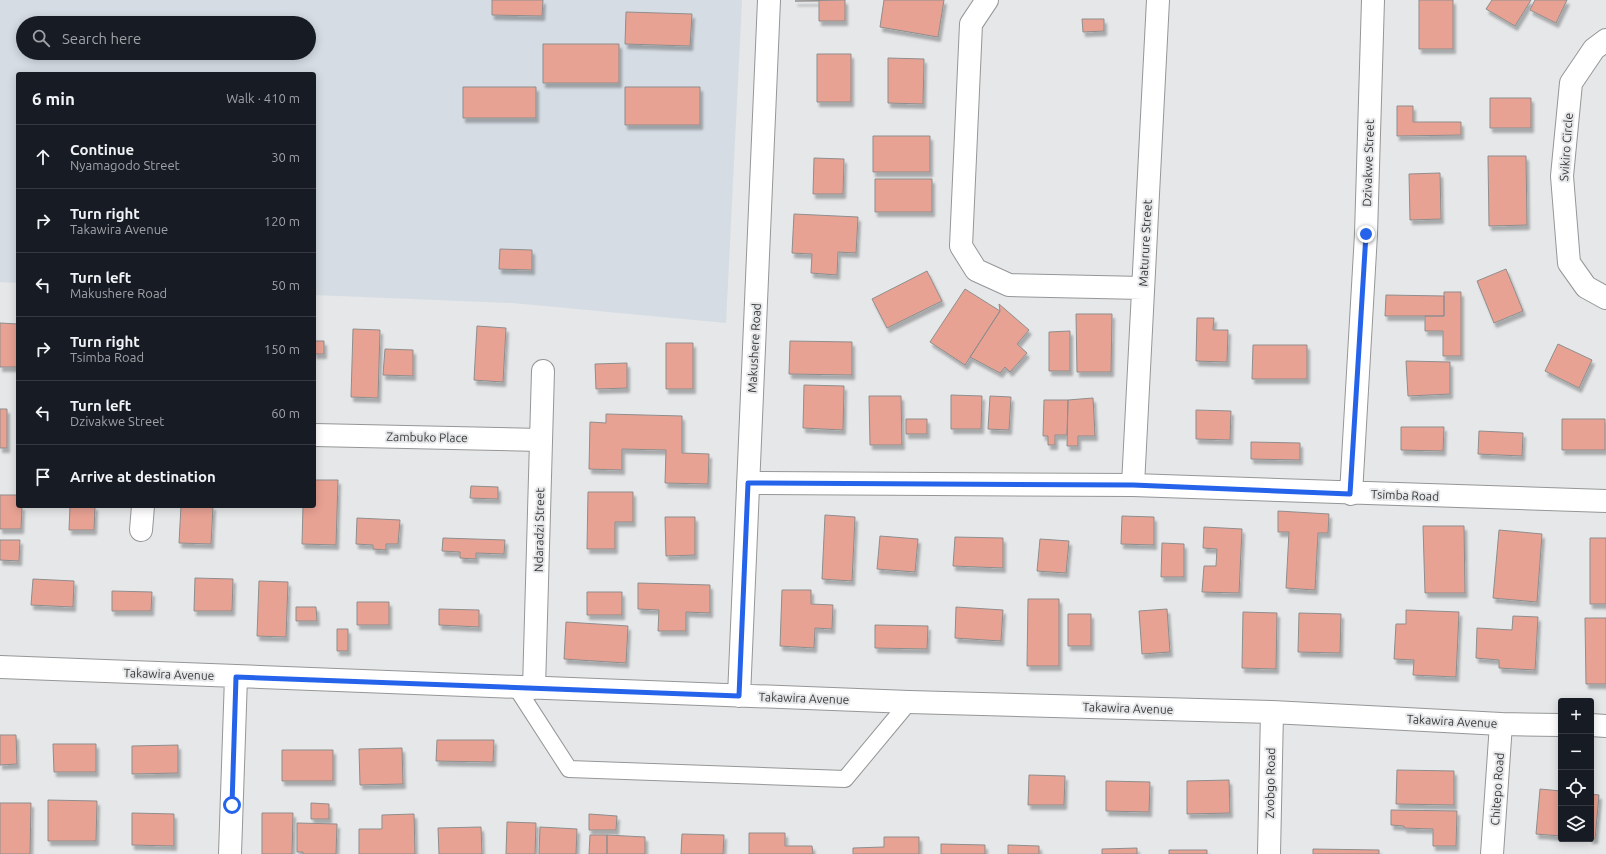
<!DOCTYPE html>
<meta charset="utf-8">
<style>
body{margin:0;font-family:Ubuntu,sans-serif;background:#20242c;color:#f1f3f6}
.controls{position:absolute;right:12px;bottom:12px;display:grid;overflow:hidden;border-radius:4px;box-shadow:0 2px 10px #0003}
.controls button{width:36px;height:36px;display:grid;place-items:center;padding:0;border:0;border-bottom:1px solid #363941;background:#171b24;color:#f1f3f6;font:20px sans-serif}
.stop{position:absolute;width:12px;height:12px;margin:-9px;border:3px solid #2563eb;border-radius:50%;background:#fff}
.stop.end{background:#2563eb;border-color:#fff;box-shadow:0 1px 4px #0008}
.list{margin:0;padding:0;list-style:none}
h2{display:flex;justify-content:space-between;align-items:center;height:52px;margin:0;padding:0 16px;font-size:17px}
h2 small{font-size:13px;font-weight:400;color:#9ea1a6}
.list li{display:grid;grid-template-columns:26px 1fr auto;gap:12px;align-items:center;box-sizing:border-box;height:64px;padding:0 16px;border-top:1px solid #363941}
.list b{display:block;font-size:15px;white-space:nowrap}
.list p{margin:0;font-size:13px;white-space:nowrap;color:#9ea1a6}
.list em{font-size:13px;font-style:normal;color:#9ea1a6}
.icon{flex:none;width:22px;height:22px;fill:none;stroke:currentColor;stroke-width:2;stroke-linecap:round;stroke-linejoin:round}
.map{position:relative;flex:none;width:1606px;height:854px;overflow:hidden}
.search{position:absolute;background:#171b24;box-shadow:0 2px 10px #0003;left:16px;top:16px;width:300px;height:44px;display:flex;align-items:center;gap:10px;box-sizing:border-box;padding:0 14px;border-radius:22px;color:#9ea1a6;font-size:15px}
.panel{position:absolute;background:#171b24;box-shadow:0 2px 10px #0003;left:16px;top:72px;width:300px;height:436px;border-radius:4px}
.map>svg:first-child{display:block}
</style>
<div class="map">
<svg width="1606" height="854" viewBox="0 0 1606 854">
<defs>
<filter id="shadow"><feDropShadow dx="2.5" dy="4.5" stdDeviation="1" flood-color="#0004"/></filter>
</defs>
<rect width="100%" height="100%" fill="#e5e7e8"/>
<!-- built -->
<path fill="#d5dce3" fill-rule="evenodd" d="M0,0H742L726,323L513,303L314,295V74H18V283L0,282ZM23,23H309V53H23Z"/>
<!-- building -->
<path fill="#e8a294" stroke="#8f8d8d" filter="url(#shadow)" d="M492,0H543L542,16L492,15Z
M845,0V21H819V1H795Z
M884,0H944L938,37L880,27Z
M1419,0H1453V49H1419Z
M1492,0H1531L1515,26L1486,9Z
M1535,0H1567L1556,23L1530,10Z
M626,12L692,14L690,46L625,44Z
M1082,19H1104V31L1083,32Z
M543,44H619V83H543Z
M817,54H851V102H817Z
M888,58L924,59L923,104L888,103Z
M463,87H536V118H463Z
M625,87H700V125H625Z
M1490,98H1531V128H1490Z
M1397,106H1413V122H1461V135L1397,136Z
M873,136H930V172H873Z
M1488,156H1526L1527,225L1489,226Z
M814,158L844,159L843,194H813Z
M1440,173L1441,219L1410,220L1409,174Z
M875,179H932V212H875Z
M794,214L858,217L856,253L838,252L837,275L811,273L812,254L792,253Z
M500,249L532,250V270L499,269Z
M1506,269L1523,311L1494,323L1477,281Z
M927,271L942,301L887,328L872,299Z
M965,289L1000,311L965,365L930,342Z
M1444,292H1461V356H1443V331H1425V316H1444Z
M1386,295L1444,296V316H1385Z
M999,304L1029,330L1017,344L1027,353L1010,372L1005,367L1000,373L970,357L1000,311Z
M1076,314H1112L1111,372H1077Z
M1197,318H1214L1213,330H1228L1227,362L1196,361Z
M0,323L18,324V367H0Z
M477,326L506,328L503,382L474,380Z
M353,329L380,330L378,398L351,397Z
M1070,331V371H1049V332Z
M314,341H324V354H314Z
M790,341L852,342V375L789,374Z
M666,343H693V389H666Z
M1558,344L1592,360L1579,388L1545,371Z
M1253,345H1307V379H1252Z
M385,349L413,350V376L383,375Z
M1406,361L1450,362V394L1408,396Z
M627,363V388L596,389L595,364Z
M804,385L844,386L843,430L803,428Z
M951,395L982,396L981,429H951Z
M869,396H901L902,445H870Z
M990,396L1011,397L1009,430L988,429Z
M1093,398L1095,436H1078V446H1067L1068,400Z
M1044,400H1068L1067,435H1055V445H1048V436H1043Z
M0,409H7V448H0Z
M1196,410L1231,411L1230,440L1196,439Z
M606,414L682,416V453L709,454L708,484L665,483L666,450L622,449V470L589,469L590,422L606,423Z
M906,419H927V434H906Z
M1562,419H1605V450H1562Z
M1401,427H1444L1443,451L1401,450Z
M1479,431L1523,433L1522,456L1478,454Z
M1251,442L1300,443V460L1251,459Z
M314,480H338L336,545L302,544L303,506H314Z
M471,486L498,487V499L470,498Z
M588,492H633V522H615V549H587Z
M0,495H18V506H22L21,529H0Z
M70,506H95L94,530H69Z
M181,506H213L211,544L179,543Z
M1278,511L1329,514L1328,533H1318L1315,590L1286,588L1289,532H1278Z
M825,515L855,517L852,581L822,579Z
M1122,516L1154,517V545L1121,544Z
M665,517H695V555L666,556Z
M357,518L400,520L398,544H386V550L373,549V545L356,544Z
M1423,526H1464L1465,593H1425Z
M1204,527L1242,529L1239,593L1202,592L1204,566H1216L1217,549L1203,548Z
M1499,530L1542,534L1537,602L1493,598Z
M880,536L918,539L915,572L877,569Z
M955,537L1003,538V568L953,566Z
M443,538L505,540L504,554L476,553V559L460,558V552L442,551Z
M1590,538H1606V604H1590Z
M1040,539L1069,541L1066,573L1037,571Z
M0,540H20L19,561L0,560Z
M1162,543L1184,544V577H1161Z
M195,578L233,579L232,611H194Z
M33,579L74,581L73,607L31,605Z
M259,581L288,582L286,637L257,636Z
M638,583L710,585V613L686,612V631H658L659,610L638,609Z
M782,590H811V604L833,605L832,629L815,628L814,648L780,646Z
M112,591L152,592L151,611H112Z
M587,592H622V615H587Z
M1028,599H1059V666H1027Z
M357,602H389V625H357Z
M296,607H316L317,621H296Z
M956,607L1003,610L1001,641L955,638Z
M439,609L479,610V627L439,625Z
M1167,609L1170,652L1142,654L1139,611Z
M1406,610L1459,612L1456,677L1413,675L1414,660L1394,659L1396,624H1406Z
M1243,612L1277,613L1276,669L1242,668Z
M1299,613L1341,614L1340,653L1298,652Z
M1068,614H1091V646H1068Z
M1513,616L1538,617L1535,670L1499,668V660L1476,658L1477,628L1512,630Z
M1585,618H1606V684H1586Z
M566,622L628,626L626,663L564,659Z
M875,625L928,626L927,649L875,648Z
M337,629H348V651H337Z
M0,735H16L17,764L0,765Z
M437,740H494L493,762L436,761Z
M53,744H96V772H54Z
M178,745V773L132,774V746Z
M402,748L403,784L360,785L359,749Z
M282,750H333V781H282Z
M1397,770L1454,771V805L1396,804Z
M1029,775L1065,776L1064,805H1028Z
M1229,780L1230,813L1187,814V781Z
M1106,781L1150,782L1149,812L1106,811Z
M1540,789L1561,791V836L1536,834Z
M1591,794L1599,795L1595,839H1590Z
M48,800L97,801L96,841H48Z
M0,803H31L30,854H0Z
M311,803L329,804V819H311Z
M1391,810L1457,811L1456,846H1433V829L1404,828V826L1391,825Z
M132,813L174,814V846L132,845Z
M262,813H293L292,854H262Z
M414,814L415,854H359V829H382V815Z
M589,814L617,816L616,830H589Z
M507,822L536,823L535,854H506Z
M297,823L337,824L336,854H303V852H297Z
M481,827L482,854H439L438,828Z
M540,827L577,829L576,854H539Z
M749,833H785V846H812L813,854H749Z
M682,834L724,835L723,854H681Z
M590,835H607V854H589Z
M607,835L645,837V854H607Z
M884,837H919V854H853V848L884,847Z
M941,844L985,845V854H941Z
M1008,845L1039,846V854H1008Z
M1137,848V854H1102V849Z
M1313,849L1379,850V854H1313Z
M1169,850H1207V854H1169Z"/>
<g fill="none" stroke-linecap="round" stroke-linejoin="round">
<defs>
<path id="service" d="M516,687L569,769L845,779L909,702"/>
<path id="minor" d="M987,0L971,24L961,246L976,270L1009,285L1143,288
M1606,40L1594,49L1571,83L1562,176L1569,263L1586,287L1606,298
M314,435L541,440
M748,483L1133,485L1606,501
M1133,485L1158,0
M1351,494L1366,234L1373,0
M141,530L143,506
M0,667L909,702L1272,712L1501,724L1561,725
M534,688L543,371
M739,696L769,0
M1591,725L1606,726
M230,854L236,677
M1269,854L1272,712
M1492,854L1501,724"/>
</defs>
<!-- service casing -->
<use href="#service" stroke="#959697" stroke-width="18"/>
<!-- minor casing -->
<use href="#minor" stroke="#959697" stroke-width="24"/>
<!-- service -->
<use href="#service" stroke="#fff" stroke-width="16"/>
<!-- minor -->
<use href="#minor" stroke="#fff" stroke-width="22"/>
</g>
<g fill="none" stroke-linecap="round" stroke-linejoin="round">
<!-- route -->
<path stroke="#2563eb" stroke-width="5" d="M232,805L236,677L739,696L748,483L1133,485L1350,494L1366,234"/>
</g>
<g text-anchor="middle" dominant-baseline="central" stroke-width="4" stroke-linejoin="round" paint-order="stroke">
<!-- street labels -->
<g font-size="12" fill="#373838" stroke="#e5e7e8">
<text transform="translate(1566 147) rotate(-86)">Svikiro Circle</text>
<text transform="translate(1368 163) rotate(-88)">Dzivakwe Street</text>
<text transform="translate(1145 243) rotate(-87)">Maturure Street</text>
<text transform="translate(754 348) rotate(-87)">Makushere Road</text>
<text transform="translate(427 437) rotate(1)">Zambuko Place</text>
<text transform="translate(1405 495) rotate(2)">Tsimba Road</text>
<text transform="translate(539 530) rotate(-89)">Ndaradzi Street</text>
<text transform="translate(169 674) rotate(2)">Takawira Avenue</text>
<text transform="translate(804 698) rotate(2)">Takawira Avenue</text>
<text transform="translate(1128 708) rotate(2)">Takawira Avenue</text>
<text transform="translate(1452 721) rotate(3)">Takawira Avenue</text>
<text transform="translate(1270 783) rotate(-89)">Zvobgo Road</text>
<text transform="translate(1497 789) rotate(-86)">Chitepo Road</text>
</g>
</g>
</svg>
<div class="controls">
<button>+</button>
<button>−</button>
<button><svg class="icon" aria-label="locate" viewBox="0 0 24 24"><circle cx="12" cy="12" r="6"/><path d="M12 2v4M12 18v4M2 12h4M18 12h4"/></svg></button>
<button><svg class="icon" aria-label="layers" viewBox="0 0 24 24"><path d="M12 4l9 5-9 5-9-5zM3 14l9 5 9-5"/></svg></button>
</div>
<div class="stop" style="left:232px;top:805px"></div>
<div class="stop end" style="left:1366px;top:234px"></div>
<div class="search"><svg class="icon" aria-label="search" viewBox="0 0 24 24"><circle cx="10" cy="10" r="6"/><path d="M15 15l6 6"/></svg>Search here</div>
<section class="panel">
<h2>6 min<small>Walk · 410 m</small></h2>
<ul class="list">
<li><svg class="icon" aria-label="ahead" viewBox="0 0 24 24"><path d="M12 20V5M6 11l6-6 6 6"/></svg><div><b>Continue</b><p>Nyamagodo Street</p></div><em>30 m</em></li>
<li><svg class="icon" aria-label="right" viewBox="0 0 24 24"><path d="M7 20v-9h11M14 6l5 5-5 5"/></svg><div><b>Turn right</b><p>Takawira Avenue</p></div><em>120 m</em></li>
<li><svg class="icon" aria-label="left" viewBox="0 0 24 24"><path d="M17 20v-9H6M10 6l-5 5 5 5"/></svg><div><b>Turn left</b><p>Makushere Road</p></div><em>50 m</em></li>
<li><svg class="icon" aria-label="right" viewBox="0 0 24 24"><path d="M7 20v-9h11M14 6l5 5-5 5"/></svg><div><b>Turn right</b><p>Tsimba Road</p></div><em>150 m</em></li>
<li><svg class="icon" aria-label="left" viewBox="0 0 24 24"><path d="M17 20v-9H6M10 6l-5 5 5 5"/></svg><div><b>Turn left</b><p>Dzivakwe Street</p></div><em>60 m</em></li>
<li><svg class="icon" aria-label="arrive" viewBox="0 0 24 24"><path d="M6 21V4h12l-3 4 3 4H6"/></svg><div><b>Arrive at destination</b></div></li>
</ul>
</section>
</div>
